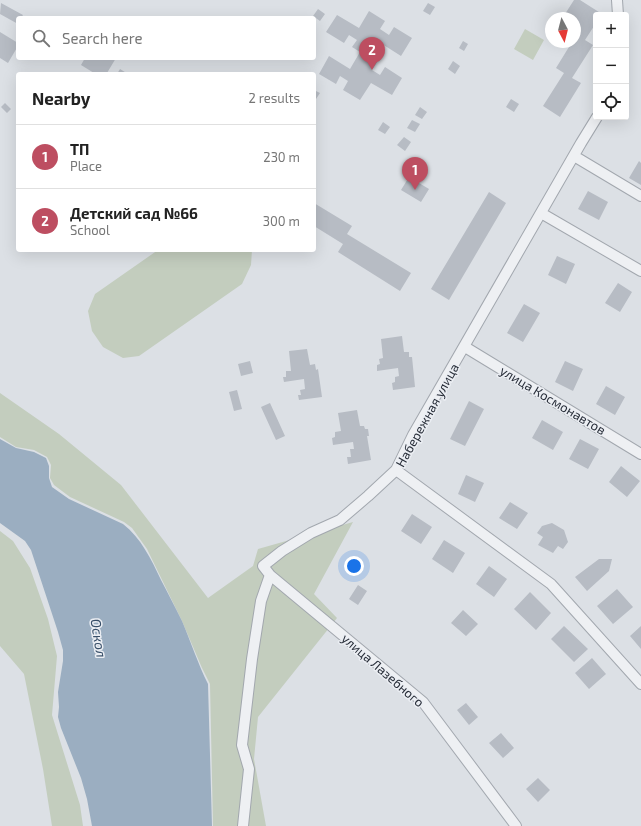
<!DOCTYPE html>
<meta charset="utf-8">
<style>
body{margin:0;font-family:"Exo 2",sans-serif;background:#f6f6f6;color:#222}
.controls{position:absolute;right:12px;top:12px;display:grid;overflow:hidden;border-radius:4px;box-shadow:0 4px 16px #0002}
.controls button{width:36px;height:36px;display:grid;place-items:center;padding:0;border:0;border-bottom:1px solid #e0e0e0;background:#fff;color:#222;font:20px sans-serif}
.compass{position:absolute;left:545px;top:12px;width:36px;height:36px;border-radius:50%;background:#fff;box-shadow:0 4px 16px #0002;rotate:173deg}
.you{position:absolute;left:354px;top:566px;width:14px;height:14px;margin:-10px;border:3px solid #fff;border-radius:50%;background:#1a73e8;box-shadow:0 0 0 6px #1a73e833}
.badge{display:grid;place-items:center;width:26px;height:26px;border-radius:50%;background:#bd4e61;color:#fff;font-size:13px;font-weight:700}
.pin{position:absolute;translate:-50% -33px;filter:drop-shadow(0 1px 2px #0008)}
.pin::after{content:'';position:absolute;top:21px;width:14px;height:12px;background:inherit;clip-path:polygon(0 0,100% 0,50% 100%)}
.list{margin:0;padding:0;list-style:none}
h2{display:flex;justify-content:space-between;align-items:center;height:52px;margin:0;padding:0 16px;font-size:17px}
h2 small{font-size:13px;font-weight:400;color:#767676}
.list li{display:grid;grid-template-columns:26px 1fr auto;gap:12px;align-items:center;box-sizing:border-box;height:64px;padding:0 16px;border-top:1px solid #e0e0e0}
.list b{display:block;font-size:15px;white-space:nowrap}
.list p{margin:0;font-size:13px;white-space:nowrap;color:#767676}
.list em{font-size:13px;font-style:normal;color:#767676}
.icon{flex:none;width:22px;height:22px;fill:none;stroke:currentColor;stroke-width:2;stroke-linecap:round;stroke-linejoin:round}
.map{position:relative;flex:none;width:641px;height:826px;overflow:hidden}
.search{position:absolute;background:#fff;box-shadow:0 4px 16px #0002;left:16px;top:16px;width:300px;height:44px;display:flex;align-items:center;gap:10px;box-sizing:border-box;padding:0 14px;border-radius:4px;color:#767676;font-size:15px}
.panel{position:absolute;background:#fff;box-shadow:0 4px 16px #0002;left:16px;top:72px;width:300px;height:180px;border-radius:4px}
.map>svg:first-child{display:block}
</style>
<div class="map">
<svg width="641" height="826" viewBox="0 0 641 826">
<rect width="100%" height="100%" fill="#dce0e5"/>
<!-- green -->
<path fill="#c3cdbe" d="M525,29L544,40L533,60L514,49Z
M158,250H252L251,265L242,284L139,356L123,358L103,347L92,331L88,311L95,294Z
M0,393L59,434L121,485L208,598L253,566L258,549L353,522L314,594L337,618L258,717L254,759L266,826H213L210,684L202,668L182,621L147,549L132,528L124,522L70,497L54,485L50,478L51,465L47,457L34,450L16,447L0,437Z
M0,531L13,541L30,568L48,619L57,656L52,715L80,805L83,826H52L43,769L24,674L0,646Z"/>
<!-- water -->
<path fill="#9baec1" d="M0,439L16,448L34,452L46,458L49,466V478L52,487L69,499L123,524C141,538 151,559 161,580C168,593 175,607 182,621C191,642 198,664 208,684L212,826H92L87,799L81,778L61,728L58,717L59,707L58,692L63,661V650L58,632L31,550L25,541L0,523Z"/>
<!-- building -->
<path fill="#b7bcc4" d="M574,0H580L602,14L601,15H596V23L585,40L593,45L572,78L581,83L560,117L543,106L564,73L556,68L572,42H575V37L577,34L575,33V18H572L565,14Z
M1,3L23,15L21,18H18V24L0,14Z
M428,3L435,7L430,15L423,11Z
M318,9L325,14L320,21L313,16Z
M369,11L385,21L380,29L389,35L394,27L412,38L401,56L379,42L369,57L377,62L372,70L380,75L385,67L402,78L392,95L371,83L360,100L343,90L348,81L340,76L336,84L319,74L329,56L350,69L360,52L352,47L357,40L349,35L344,43L326,32L337,15L359,28Z
M0,32L18,43V46L8,63L0,58Z
M463,41L468,44L464,51L459,48Z
M85,58H116L107,73L108,74H94V73L81,65Z
M453,61L460,66L455,74L448,69Z
M120,69L128,74H117Z
M314,90L320,93L314,102Z
M511,99L519,104L514,112L506,107Z
M5,103L11,109L7,113L1,107Z
M420,107L427,112L422,119L415,115Z
M412,120L420,124L415,132L407,128Z
M383,122L390,127L385,134L378,130Z
M404,137L411,142L405,151L397,145Z
M639,161L641,163V185L629,178Z
M409,177L429,189L421,202L401,190Z
M588,191L608,202L599,220L578,209Z
M489,192L506,203L449,300L431,289Z
M314,203L352,226L347,234L411,273L400,291L338,252L343,244L314,226Z
M557,256L575,264L566,284L548,275Z
M618,283L632,292L620,312L605,303Z
M524,304L540,313L523,342L507,333Z
M402,336L404,352H409V357H412L415,387L393,390L392,383L395,382V377L399,376L398,368L377,371V365L380,364L379,359L383,358L381,339Z
M307,349L310,365L315,364L316,370L318,369L322,397L299,400L298,395H301L300,390L305,389L304,379L284,382L283,377H286V371H291L289,351Z
M250,361L253,373L241,376L238,364Z
M565,361L583,369L573,391L555,382Z
M606,386L625,397L615,415L596,404Z
M237,390L242,409L234,411L229,392Z
M469,401L484,409L465,446L450,439Z
M270,403L285,436L276,440L261,407Z
M357,410L360,426H364L365,429H368L369,436H367L371,460L348,464L347,457H351L350,449H354L353,442L333,445L332,438L335,437V432L341,431L338,413Z
M542,420L563,432L553,450L532,438Z
M580,439L599,449L588,469L569,459Z
M621,466L640,481L627,497L609,482Z
M466,475L484,483L475,502L458,494Z
M510,502L528,513L517,529L499,518Z
M412,514L432,527L421,544L401,531Z
M552,523L564,530L568,542L563,549L558,546L553,553L538,545L543,537L537,533L542,526Z
M444,540L465,553L453,573L432,559Z
M599,559H612L609,571L587,591L575,577Z
M489,566L507,579L494,597L476,584Z
M358,585L367,591L358,605L349,599Z
M617,589L633,607L613,624L597,606Z
M530,592L551,613L536,630L514,609Z
M463,610L478,624L466,636L451,623Z
M564,626L588,649L574,662L551,639Z
M641,626V649L630,636Z
M592,658L606,674L589,689L575,673Z
M466,703L478,717L469,725L457,710Z
M501,733L514,748L503,758L489,743Z
M538,778L550,790L538,802L526,789Z"/>
<g fill="none" stroke-linecap="round" stroke-linejoin="round">
<defs>
<path id="minor" d="M617,0L618,15
M574,156L641,196
M541,213L641,271
M465,347L641,454
M396,470L551,584L641,684
M243,826L249,769L242,745L252,659L261,601L270,575
M516,826L423,702L270,575L263,566L282,551L311,533L340,520L368,496L396,470L413,435L581,143L597,117"/>
</defs>
<!-- minor casing -->
<use href="#minor" stroke="#a2a7ae" stroke-width="12"/>
<!-- minor -->
<use href="#minor" stroke="#eef0f3" stroke-width="10"/>
</g>
<g text-anchor="middle" dominant-baseline="central" stroke-width="3" stroke-linejoin="round" paint-order="stroke">
<!-- street labels -->
<g font-size="13" fill="#282e39" stroke="#ebeef3">
<text transform="translate(553 400) rotate(31)">улица Космонавтов</text>
<text transform="translate(427 415) rotate(-61)">Набережная улица</text>
<text transform="translate(383 670) rotate(41)">улица Лазебного</text>
</g>
<!-- water labels -->
<g font-size="14" font-style="italic" fill="#374e68" stroke="#ebeef3">
<text transform="translate(99 638) rotate(81)">Оскол</text>
</g>
</g>
</svg>
<div class="controls">
<button>+</button>
<button>−</button>
<button><svg class="icon" aria-label="locate" viewBox="0 0 24 24"><circle cx="12" cy="12" r="6"/><path d="M12 2v4M12 18v4M2 12h4M18 12h4"/></svg></button>
</div>
<svg class="compass" viewBox="-18 -18 36 36"><path d="M0-13l5 13h-10z" fill="#e53935"/><path d="M0 13l5-13h-10z" fill="#767676"/></svg>
<div class="you"></div>
<div class="pin badge" style="left:415px;top:190px">1</div>
<div class="pin badge" style="left:372px;top:70px">2</div>
<div class="search"><svg class="icon" aria-label="search" viewBox="0 0 24 24"><circle cx="10" cy="10" r="6"/><path d="M15 15l6 6"/></svg>Search here</div>
<section class="panel">
<h2>Nearby<small>2 results</small></h2>
<ul class="list">
<li><span class="badge">1</span><div><b>ТП</b><p>Place</p></div><em>230 m</em></li>
<li><span class="badge">2</span><div><b>Детский сад №66</b><p>School</p></div><em>300 m</em></li>
</ul>
</section>
</div>
